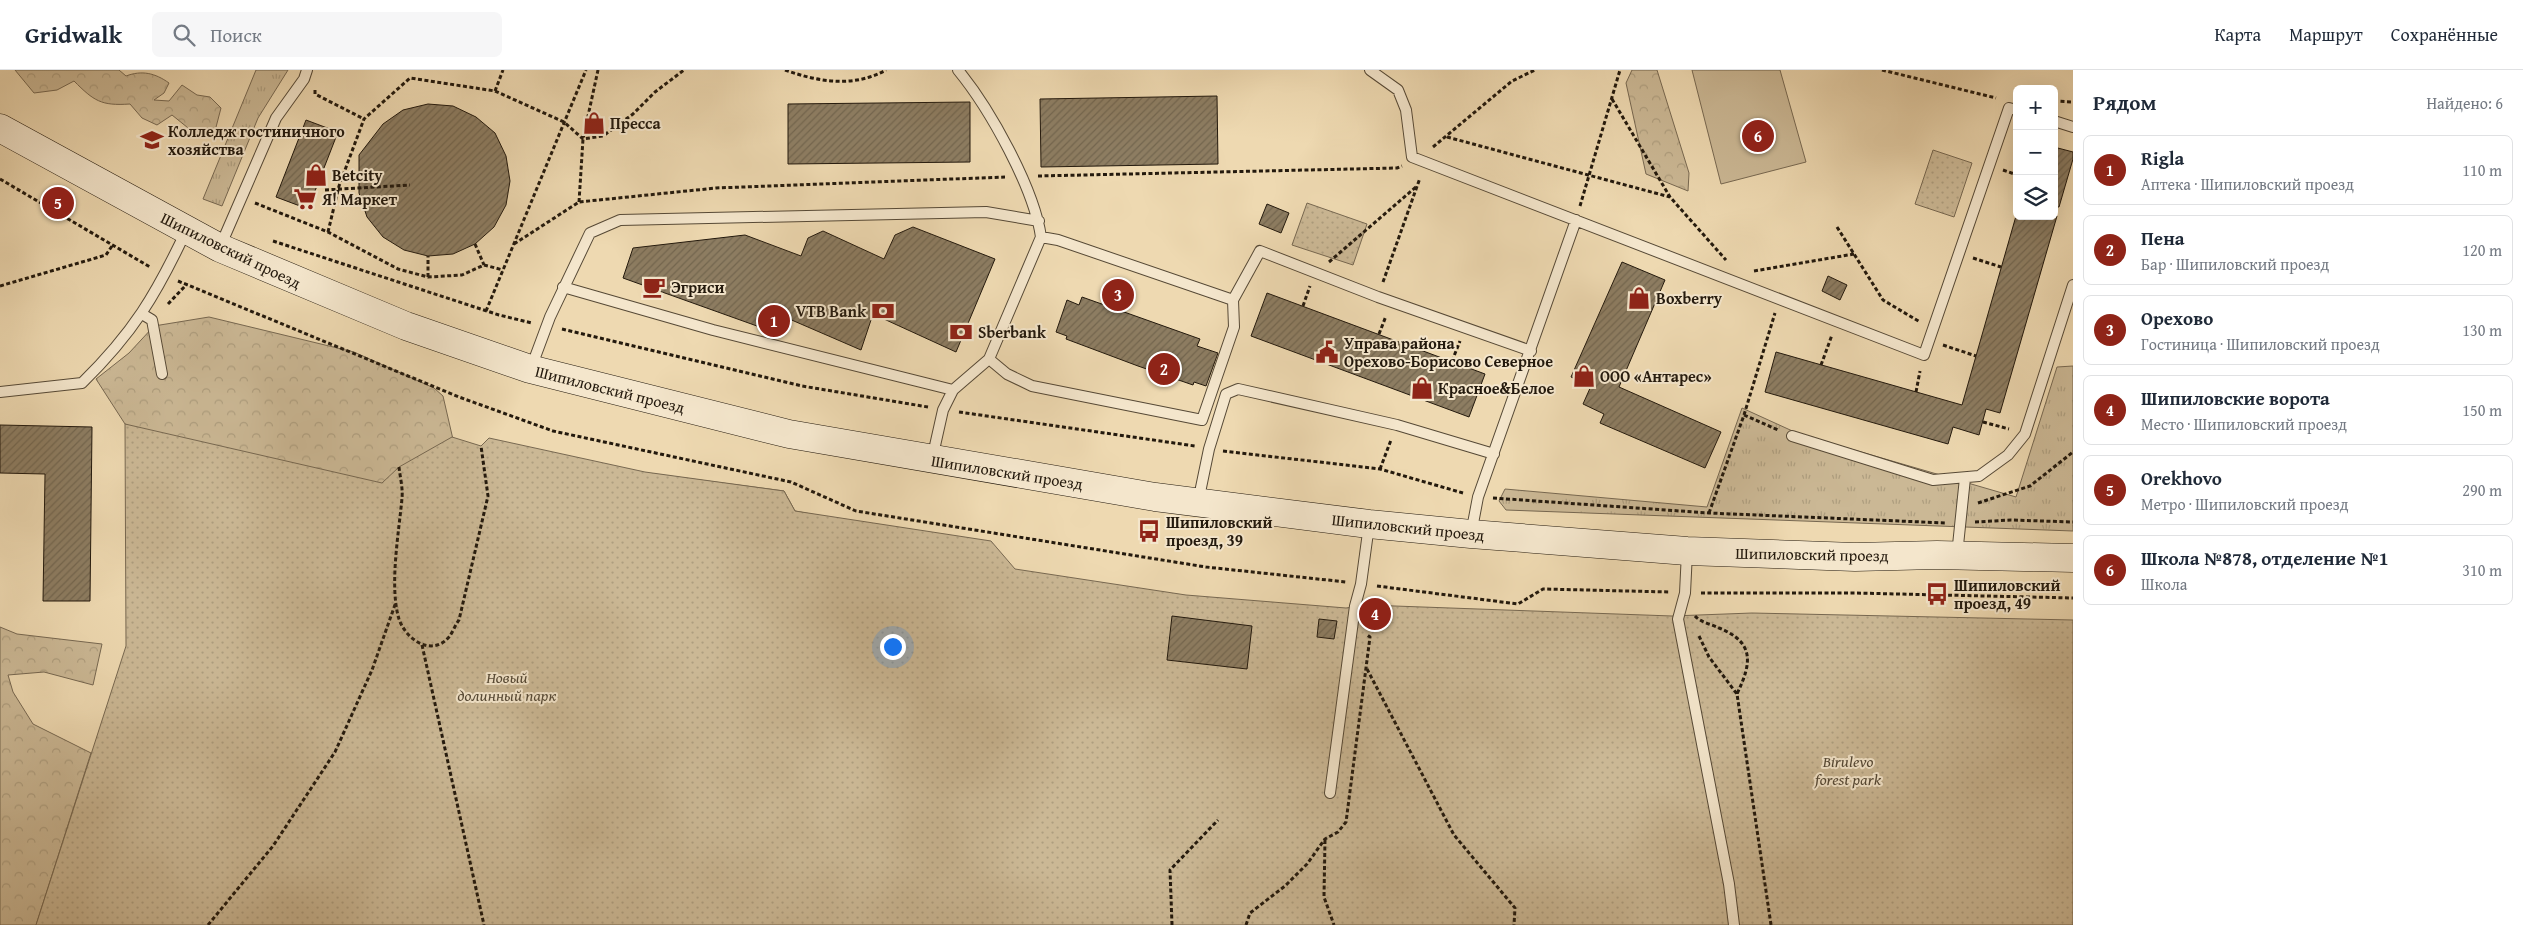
<!DOCTYPE html>
<html lang="ru">
<meta charset="utf-8">
<style>
body{margin:0;font-family:"Gentium Book Plus",serif;background:#f6f6f7;color:#1f2937}
.controls{position:absolute;right:15px;top:15px;display:grid;overflow:hidden;border-radius:8px;box-shadow:0 5px 20px #0002}
.controls button{width:45px;height:45px;display:grid;place-items:center;padding:0;border:0;border-bottom:1px solid #e0e1e3;background:#fff;color:#1f2937;font:25px sans-serif}
.you{position:absolute;left:892px;top:576px;width:18px;height:18px;margin:-12px;border:4px solid #fff;border-radius:50%;background:#1a73e8;box-shadow:0 0 0 8px #1a73e833}
.badge{display:grid;place-items:center;width:32px;height:32px;border-radius:50%;background:#8f2418;color:#fff;font-size:16px;font-weight:700}
.pin{position:absolute;translate:-50% -50%;border:2px solid #fff;box-shadow:0 1px 5px #0006}
.list{margin:0;padding:0;list-style:none}
h2{display:flex;justify-content:space-between;align-items:center;height:65px;margin:0;padding:0 20px;font-size:21px}
h2 small{font-size:16px;font-weight:400;color:#747a83}
.list li{display:grid;grid-template-columns:32px 1fr auto;gap:15px;align-items:center;box-sizing:border-box;height:70px;margin:0 10px 10px;padding:0 10px;border:1px solid #e0e1e3;border-radius:8px}
.list b{display:block;font-size:19px;white-space:nowrap}
.list p{margin:0;font-size:16px;white-space:nowrap;color:#747a83}
.list em{font-size:16px;font-style:normal;color:#747a83}
.icon{flex:none;width:28px;height:28px;fill:none;stroke:currentColor;stroke-width:2;stroke-linecap:round;stroke-linejoin:round}
.map{position:relative;flex:none;width:2073px;height:855px;overflow:hidden}
header{display:flex;align-items:center;gap:30px;box-sizing:border-box;height:70px;padding:0 25px;background:#fff;border-bottom:1px solid #e0e1e3}
header strong{font-size:24px}
nav{display:flex;gap:28px;margin-inline-start:auto;font-size:18px}
.search{width:350px;height:45px;background:#f6f6f7;display:flex;align-items:center;gap:12px;box-sizing:border-box;padding:0 18px;border-radius:8px;color:#747a83;font-size:19px}
main{display:flex}
aside{flex:1;background:#fff}
.map>svg:first-child{display:block}
</style>
<header>
<strong>Gridwalk</strong>
<div class="search"><svg class="icon" aria-label="search" viewBox="0 0 24 24"><circle cx="10" cy="10" r="6"/><path d="M15 15l6 6"/></svg>Поиск</div>
<nav><a>Карта</a><a>Маршрут</a><a>Сохранённые</a></nav>
</header>
<main>
<div class="map">
<svg width="2073" height="855" viewBox="0 0 2073 855">
<defs>
<pattern id="grass-tufts" width="24" height="20" patternUnits="userSpaceOnUse" patternTransform="scale(1.25)"><rect width="24" height="20" fill="#cbb895"/><path d="M3 7l-1-3M5 7V3M7 7l1-3M15 17l-1-3M17 17v-4M19 17l1-3" fill="none" stroke="#ae9e7f"/></pattern>
<pattern id="forest-crowns" width="20" height="18" patternUnits="userSpaceOnUse" patternTransform="scale(1.25)"><rect width="20" height="18" fill="#cbb895"/><path d="M2 6a3 3 0 1 1 6 0M12 15a3 3 0 1 1 6 0" fill="none" stroke="#ae9e7f"/></pattern>
<pattern id="park-dots" width="8" height="8" patternUnits="userSpaceOnUse" patternTransform="scale(1.25)"><rect width="8" height="8" fill="#cbb895"/><path d="M2 2h.1M6 6h.1" fill="none" stroke="#ae9e7f" stroke-width="1.8" stroke-linecap="round"/></pattern>
<pattern id="building-hatch" width="6" height="6" patternUnits="userSpaceOnUse" patternTransform="scale(1.25)"><rect width="6" height="6" fill="#8d7d62"/><path d="M-1 1l2-2M0 6l6-6M5 7l2-2" fill="none" stroke="#73664f"/></pattern>
</defs>
<rect width="100%" height="100%" fill="#eed9b1"/>
<filter id="stains"><feTurbulence type="fractalNoise" baseFrequency=".004" numOctaves="4"/><feColorMatrix values="0 0 0 0 .2 0 0 0 0 .09 0 0 0 0 .02 0 0 0 .5 -.17"/></filter>
<radialGradient id="worn" r=".72"><stop offset=".6" stop-color="#630" stop-opacity="0"/><stop offset="1" stop-color="#630" stop-opacity=".3"/></radialGradient>
<!-- grass -->
<path fill="url(#grass-tufts)" stroke="#776851" d="M256,0H288L258,48L222,136L203,129Z
M2073,296V461L1506,440L1499,431L1505,419L1707,437L1742,338L1799,364L2016,427L2057,297Z"/>
<!-- forest -->
<path fill="url(#forest-crowns)" stroke="#776851" d="M15,0H119L126,6C142,0 155,3 169,13L164,23L154,30L169,31L182,15L197,25L210,27L221,38L215,61L198,66L172,45L157,55L142,48L130,34C101,36 94,31 74,11L57,20L34,23Z
M1632,0H1657L1689,103L1688,121L1646,104L1626,13Z
M209,247L354,282L434,318L443,326L455,378L784,421L795,441L827,447L863,538L168,373L125,354L96,309L129,283L154,256Z
M0,557L17,564L102,574L93,615L44,602L8,605L13,622L33,654L91,683L36,855H0Z"/>
<!-- park -->
<path fill="url(#park-dots)" stroke="#776851" d="M1933,80L1972,93L1954,147L1915,134Z
M1307,133L1367,154L1353,195L1292,175Z
M125,354L382,413L399,397L452,367L481,376L489,368L645,402L784,421L795,441L991,471L1015,499L1186,525L1346,538L1367,535L1672,546L1752,543L2073,550V855H36L126,576Z"/>
<!-- pitch -->
<path fill="#cbb895" stroke="#776851" d="M1692,0H1780L1806,92L1721,114Z"/>
<!-- building -->
<path fill="url(#building-hatch)" stroke="#23190d" d="M1217,26L1218,94L1041,97L1040,29Z
M970,32V92L788,94V34Z
M428,34L453,36L476,47L495,63L506,86L510,111L506,135L494,157L475,174L453,184L428,186L404,180L383,167L367,147L359,123V85L383,54L403,40Z
M306,50L338,62L308,139L276,127Z
M2054,77L2073,82V89L2059,137H2054Z
M1267,134L1289,143L1281,163L1259,154Z
M2016,146H2057L2000,343L1986,339L1979,365L1953,357L1948,374L1765,322L1776,282L1962,335Z
M913,157L995,189L956,282L873,244L861,280L787,248L782,265L623,208L633,178L745,165L801,186L808,168L823,161L884,189L895,165Z
M1622,192L1665,210L1619,317L1721,362L1705,398L1600,353L1604,344L1583,334L1591,316L1571,307Z
M1828,206L1847,215L1840,230L1822,221Z
M1267,223L1485,304L1469,347L1251,266Z
M1082,227L1200,269L1197,276L1218,283L1206,316L1194,312L1193,315L1138,296L1066,269L1067,266L1056,262L1067,230L1079,235Z
M0,355L92,357L90,531H43L45,404L0,403Z
M1172,546L1252,556L1247,599L1167,590Z
M1319,549L1337,551L1334,569L1317,567Z"/>
<g fill="none" stroke-linecap="round" stroke-linejoin="round">
<defs>
<path id="lane" d="M1370,0L1398,20L1406,40L1412,87L1924,285L2009,38L2017,40
M2054,51L2073,57
M220,177L276,48L304,9L307,0
M563,217L713,260L953,320
M1233,230L1260,181L1378,227L1531,281
M142,244L152,250L162,304
M989,289L1007,304L1032,316L1202,350L1234,257L1233,230L1058,170L1041,167
M531,298L550,247L590,163L620,150L986,142L1039,151
M0,322L82,313C133,263 156,225 186,161
M1792,366L1933,410L1979,406L2008,385L2025,364L2073,215
M932,389L943,340L953,320L989,289L1041,167C1034,118 990,39 958,0
M1198,432L1209,379L1226,324L1238,319L1397,355L1494,384
M1471,464L1478,427L1576,150
M1687,482L1685,523L1678,549L1729,814L1734,855
M1957,485L1965,408
M1330,723L1355,536L1361,514L1369,455"/>
<path id="secondary" d="M0,58L220,178L406,256L530,299L789,364L1155,427L1369,454L1471,464L1687,481L1855,487L1937,485L2073,488"/>
</defs>
<!-- lane casing -->
<use href="#lane" stroke="#564936" stroke-width="12"/>
<!-- secondary casing -->
<use href="#secondary" stroke="#23190d" stroke-width="29"/>
<!-- path -->
<path stroke="#23190d" stroke-width="3" stroke-dasharray="4 2.5" stroke-linecap="butt" d="M785,0C819,12 853,18 886,0
M1882,0L1996,28
M315,20V24L364,49
M495,21L503,0
M1612,29L1670,127L1726,190
M2054,31L2073,32
M1447,67L1670,127
M1433,77L1512,11L1535,0
M2003,100L2017,105
M1038,106L1397,98L1402,96
M0,109L150,197
M325,120L410,115
M579,132L583,69L598,0
M255,133L328,162L398,199L428,207L462,205L484,195L503,200
M1580,136L1620,0
M1837,157L1883,230L1920,252
M328,162L339,116L364,49L410,8L495,21L564,52L583,69L603,66L633,44L655,22L684,0
M273,171L499,245L532,253
M475,174L484,195
M514,174L579,132L716,118L1005,107
M1973,188L2001,197
M1329,192L1417,116
M1754,201L1854,184
M428,207V186
M178,211L459,327L553,361L791,412L856,441L1206,497L1346,512
M1383,212L1420,108
M0,216L106,185L112,176
M168,234L187,214
M1303,236L1310,216
M486,241L586,0
M562,259L802,316L928,337
M1379,264L1386,246
M1943,275L1976,286
M1452,291L1460,271
M1821,295L1832,265
M1916,322L1920,301
M959,342L1195,376
M1744,345L1778,360
M1983,352L2009,359
M1223,381L1380,399L1463,423
M399,397C400,407 403,418 402,428C399,462 389,516 399,549C406,570 432,587 449,567C453,562 455,555 459,550L488,426L481,376
M1380,399L1391,370
M1493,428L1709,443L1946,453
M1978,433L2030,416L2073,382
M1709,443L1744,345L1775,243
M1975,452L2011,450L2073,452
M1377,516L1518,534L1543,519L1670,522
M1701,523H1855L2073,528
M1695,546C1700,552 1711,554 1719,558C1756,573 1751,594 1737,624L1771,855
M1699,566L1709,587L1737,624
M422,575L484,855
M1367,599L1454,765L1515,838L1514,855
M1325,770L1324,827L1334,855
M208,855L273,776L335,682L372,600L396,532
M1172,855L1170,800L1218,750
M1246,855L1250,843L1285,816L1307,794L1325,769L1338,762L1346,752L1370,567L1366,564"/>
<!-- lane -->
<use href="#lane" stroke="#f4e6cc" stroke-width="10"/>
<!-- secondary -->
<use href="#secondary" stroke="#f4e6cc" stroke-width="28"/>
</g>
<!-- icons -->
<defs>
<symbol id="shop-bare" viewBox="-9 -9 18 18"><path d="M-5-2.5h2.3a2.7 3.5 0 0 1 5.4 0H5L5.5 6h-11ZM-1.5-2.5h3a1.5 2.3 0 0 0-3 0Z" fill="#8f2418" stroke="#f4e6cc" stroke-width="2.5" paint-order="stroke"/></symbol>
<symbol id="university-bare" viewBox="-9 -9 18 18"><path d="M0-5L7-2L0 1L-7-2ZM-4 1L0 2.5L4 1V4Q0 6-4 4Z" fill="#8f2418" stroke="#f4e6cc" stroke-width="2.5" paint-order="stroke"/></symbol>
<symbol id="supermarket-bare" viewBox="-9 -9 18 18"><path d="M-6-5.5h2.5l.6 2H6L4.5 2H-2.5L-4.4-4H-6ZM-1.5 3.2a1.3 1.3 0 1 0 .1 0ZM3 3.2a1.3 1.3 0 1 0 .1 0Z" fill="#8f2418" stroke="#f4e6cc" stroke-width="2.5" paint-order="stroke"/></symbol>
<symbol id="cafe-bare" viewBox="-9 -9 18 18"><path d="M-5.5-4.5H6V0H3Q3 3.5 0 3.5H-2.5Q-5.5 3.5-5.5 0ZM3-3.2v2h1.7v-2ZM-6 4.5H4V6H-6Z" fill="#8f2418" stroke="#f4e6cc" stroke-width="2.5" paint-order="stroke"/></symbol>
<symbol id="bank-bare" viewBox="-9 -9 18 18"><path d="M-6-4H6V4H-6ZM0-2.3a2.3 2.3 0 1 0 0 4.6a2.3 2.3 0 1 0 0-4.6Z" fill="#8f2418" stroke="#f4e6cc" stroke-width="2.5" paint-order="stroke"/></symbol>
<symbol id="civic-bare" viewBox="-9 -9 18 18"><path d="M-.6-6.5H3V-4.5H.6V-3L4-1V1h2V6H-6V1h2V-1L-.6-3ZM-1.2 2.5V6h2.4V2.5Z" fill="#8f2418" stroke="#f4e6cc" stroke-width="2.5" paint-order="stroke"/></symbol>
<symbol id="bus-bare" viewBox="-9 -9 18 18"><path d="M-5-6H5V4H4V6H2V4H-2V6H-4V4H-5ZM-3.5-4V0h7V-4ZM-3.5 1.2v1.5H-2V1.2ZM2 1.2v1.5H3.5V1.2Z" fill="#8f2418" stroke="#f4e6cc" stroke-width="2.5" paint-order="stroke"/></symbol>
</defs>
<g fill-rule="evenodd">
<use href="#shop-bare" x="578" y="37" width="32" height="32"/>
<use href="#university-bare" x="136" y="54" width="32" height="32"/>
<use href="#shop-bare" x="300" y="89" width="32" height="32"/>
<use href="#supermarket-bare" x="289" y="113" width="32" height="32"/>
<use href="#cafe-bare" x="638" y="201" width="32" height="32"/>
<use href="#shop-bare" x="1623" y="212" width="32" height="32"/>
<use href="#bank-bare" x="867" y="225" width="32" height="32"/>
<use href="#bank-bare" x="945" y="246" width="32" height="32"/>
<use href="#civic-bare" x="1311" y="266" width="32" height="32"/>
<use href="#shop-bare" x="1568" y="290" width="32" height="32"/>
<use href="#shop-bare" x="1406" y="302" width="32" height="32"/>
<use href="#bus-bare" x="1133" y="445" width="32" height="32"/>
<use href="#bus-bare" x="1921" y="508" width="32" height="32"/>
</g>
<g text-anchor="middle" dominant-baseline="central" stroke-width="4" stroke-linejoin="round" paint-order="stroke">
<!-- poi labels -->
<g font-size="16" font-weight="bold" fill="#23190d" stroke="#f4e6cc" text-anchor="start">
<text x="610" y="53">Пресса</text>
<text x="168" y="61">Колледж гостиничного<tspan x="168" dy="18">хозяйcтва</tspan></text>
<text x="332" y="105">Betcity</text>
<text x="322" y="129">Я! Маркет</text>
<text x="671" y="217">Эгриси</text>
<text x="1656" y="228">Boxberry</text>
<text x="866" y="241" text-anchor="end">VTB Bank</text>
<text x="978" y="262">Sberbank</text>
<text x="1344" y="273">Управа района<tspan x="1344" dy="18">Орехово-Борисово Северное</tspan></text>
<text x="1600" y="306">ООО «Антарес»</text>
<text x="1438" y="318">Красное&amp;Белое</text>
<text x="1166" y="452">Шипиловский<tspan x="1166" dy="18">проезд, 39</tspan></text>
<text x="1954" y="515">Шипиловский<tspan x="1954" dy="18">проезд, 49</tspan></text>
</g>
<!-- street labels -->
<g font-size="16" fill="#23190d" stroke="#f4e6cc">
<text transform="translate(231 180) rotate(26)">Шипиловский проезд</text>
<text transform="translate(610 319) rotate(14)">Шипиловский проезд</text>
<text transform="translate(1007 402) rotate(9)">Шипиловский проезд</text>
<text transform="translate(1408 457) rotate(6)">Шипиловский проезд</text>
<text transform="translate(1812 484) rotate(1)">Шипиловский проезд</text>
</g>
<!-- park labels -->
<g font-size="16" font-style="italic" fill="#554936" stroke="#f4e6cc">
<text x="507" y="607">Новый<tspan x="507" dy="18">долинный парк</tspan></text>
<text x="1848" y="691">Birulevo<tspan x="1848" dy="18">forest park</tspan></text>
</g>
</g>
<rect width="100%" height="100%" filter="url(#stains)"/>
<rect width="100%" height="100%" fill="url(#worn)"/>
</svg>
<div class="controls">
<button>+</button>
<button>−</button>
<button><svg class="icon" aria-label="layers" viewBox="0 0 24 24"><path d="M12 4l9 5-9 5-9-5zM3 14l9 5 9-5"/></svg></button>
</div>
<div class="you"></div>
<div class="pin badge" style="left:774px;top:251px">1</div>
<div class="pin badge" style="left:1164px;top:299px">2</div>
<div class="pin badge" style="left:1118px;top:225px">3</div>
<div class="pin badge" style="left:1375px;top:544px">4</div>
<div class="pin badge" style="left:58px;top:133px">5</div>
<div class="pin badge" style="left:1758px;top:66px">6</div>
</div>
<aside>
<h2>Рядом<small>Найдено: 6</small></h2>
<ul class="list">
<li><span class="badge">1</span><div><b>Rigla</b><p>Аптека · Шипиловский проезд</p></div><em>110 m</em></li>
<li><span class="badge">2</span><div><b>Пена</b><p>Бар · Шипиловский проезд</p></div><em>120 m</em></li>
<li><span class="badge">3</span><div><b>Орехово</b><p>Гостиница · Шипиловский проезд</p></div><em>130 m</em></li>
<li><span class="badge">4</span><div><b>Шипиловские ворота</b><p>Место · Шипиловский проезд</p></div><em>150 m</em></li>
<li><span class="badge">5</span><div><b>Orekhovo</b><p>Метро · Шипиловский проезд</p></div><em>290 m</em></li>
<li><span class="badge">6</span><div><b>Школа №878, отделение №1</b><p>Школа</p></div><em>310 m</em></li>
</ul>
</aside>
</main>
